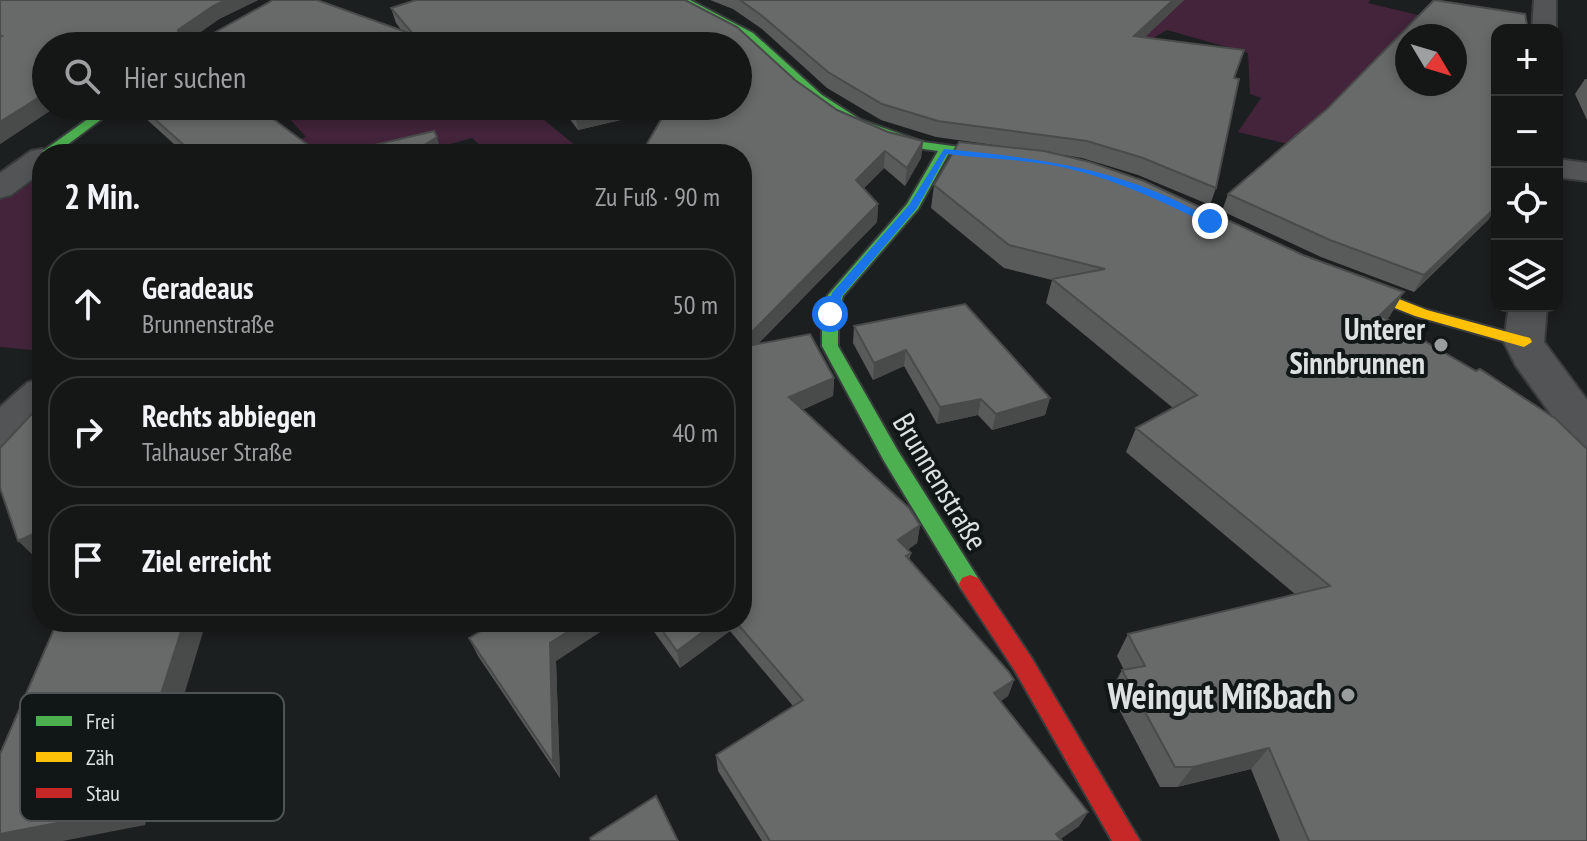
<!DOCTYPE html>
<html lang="de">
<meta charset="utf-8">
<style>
body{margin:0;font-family:"PT Sans Narrow",sans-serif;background:#1e2020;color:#f1f3f6}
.controls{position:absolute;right:24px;top:24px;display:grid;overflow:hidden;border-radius:16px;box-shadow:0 4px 12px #0003}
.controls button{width:72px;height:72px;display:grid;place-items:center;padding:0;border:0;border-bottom:2px solid #343636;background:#151717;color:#f1f3f6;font:40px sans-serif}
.compass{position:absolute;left:1395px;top:24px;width:72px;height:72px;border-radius:50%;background:#151717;box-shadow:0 4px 12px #0003;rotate:128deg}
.stop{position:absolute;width:24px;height:24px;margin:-18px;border:6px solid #1a73e8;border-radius:50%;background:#fff}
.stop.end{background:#1a73e8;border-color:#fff;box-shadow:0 2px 8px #0008}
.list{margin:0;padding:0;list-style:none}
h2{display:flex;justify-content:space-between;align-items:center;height:104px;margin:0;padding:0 32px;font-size:34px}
h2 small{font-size:26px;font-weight:400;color:#9d9fa1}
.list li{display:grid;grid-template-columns:52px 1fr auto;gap:24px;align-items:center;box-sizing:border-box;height:112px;margin:0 16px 16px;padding:0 16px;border:2px solid #343636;border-radius:32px}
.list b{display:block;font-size:30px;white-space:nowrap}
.list p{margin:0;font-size:26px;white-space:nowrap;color:#9d9fa1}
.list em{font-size:26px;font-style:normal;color:#9d9fa1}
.icon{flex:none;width:44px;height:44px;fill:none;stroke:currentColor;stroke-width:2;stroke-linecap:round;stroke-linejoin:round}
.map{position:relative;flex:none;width:1587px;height:841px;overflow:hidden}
.search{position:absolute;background:#151717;box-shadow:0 4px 12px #0003;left:32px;top:32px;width:720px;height:88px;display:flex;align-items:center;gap:20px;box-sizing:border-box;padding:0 28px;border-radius:44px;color:#9d9fa1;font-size:30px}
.panel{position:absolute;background:#151717;box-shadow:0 4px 12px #0003;left:32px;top:144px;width:720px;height:488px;border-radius:32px}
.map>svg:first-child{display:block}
</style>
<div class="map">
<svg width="1587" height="841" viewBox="0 0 1587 841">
<rect width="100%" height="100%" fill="#1c1f1f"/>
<!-- green -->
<path fill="#43243a" d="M1025,0H1370L1368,3L1426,17L1354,86L1317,151L1238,132L1261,98L1250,94L1248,53L1167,30L1121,57Z
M278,106H585L587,108L544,120L581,150L568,154H489L472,138L414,154H262L306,137Z
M42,158V351L0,347V188Z"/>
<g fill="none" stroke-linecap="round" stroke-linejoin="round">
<defs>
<path id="street" d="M1534,0H1556V30H1532Z
M42,149L55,154H42V172L11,195L0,198V173L31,151Z
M1557,159L1587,163V181L1557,177Z
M1509,306H1547L1544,342L1587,400V447L1571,442L1516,366L1504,342Z
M42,378V418L16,443L0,448V407L27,383Z"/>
<path id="fast" d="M678,0H690L753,33L822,95L861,120L923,142L1012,154L1018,158L1012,162L949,153L918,209L843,296L838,314V346L898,451L978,578L981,584L978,590L970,593L962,590L884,461L822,346V314L828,295L907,204L938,151L917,148L853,126L814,99L745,37Z
M106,106H119L55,154L42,156L43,151Z"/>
<path id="slow" d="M1340,276L1427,310L1530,338L1532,342L1524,347L1415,316L1335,284V278Z"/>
<path id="jam" d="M970,575L978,578L1031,657L1140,841H1112L1015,671L962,590L959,584L962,578Z"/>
</defs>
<!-- street casing -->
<use href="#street" stroke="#393c3c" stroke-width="4"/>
<!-- fast casing -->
<use href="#fast" stroke="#393c3c" stroke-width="4"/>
<!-- slow casing -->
<use href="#slow" stroke="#393c3c" stroke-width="4"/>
<!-- jam casing -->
<use href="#jam" stroke="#393c3c" stroke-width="4"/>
<!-- street -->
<use href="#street" fill="#525455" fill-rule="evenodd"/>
<!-- fast -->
<use href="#fast" fill="#4caf50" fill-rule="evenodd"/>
<!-- slow -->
<use href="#slow" fill="#ffc107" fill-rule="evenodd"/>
<!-- jam -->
<use href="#jam" fill="#c62828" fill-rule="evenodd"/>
</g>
<!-- wall -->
<path fill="#595b5b" d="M0,0H258L219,19L196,35H210L273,0H317L402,31L396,23L391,8L416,0H685L737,27L795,80L837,110L888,132L923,141L921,158L905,186L884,168L864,188L878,204L877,222L758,344L810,334L834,378L833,396L802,410L909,508L920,525L917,543L907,550L911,553L909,560L1009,672L1014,680L1008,696L1001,701L1088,812L1079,826L1060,839L1062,841H762L718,771L716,755L793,706L730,631L680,668L647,622H742V154H641L668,109L578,130L560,106H738V46H415L408,38L410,46H46V106H57L0,144Z
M710,0H1184L1144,38L1234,78L1216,188L1210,205L1138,175L1082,158L1057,154L1390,316L1387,319L1587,841H1280L1251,769L1177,787H1160L1110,692L1122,670H1124L1117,656L1128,634L1295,594L1126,452L1136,428L1173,408L1046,303L1052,280L1004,268L931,208L934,185L1001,146L936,137L881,120L827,88L762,29L733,9Z
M1585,79H1587V120L1575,94Z
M132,106H256L320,154H185Z
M1228,194L1489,219L1414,292L1321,257L1222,211Z
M854,326L1050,398L1045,415L992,430L978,415L937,424L904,366L873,380L853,343Z
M496,622H615L556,661L560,778L478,656L469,638L496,623Z"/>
<!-- shaded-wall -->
<path fill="#494a4a" d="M226,0H258L219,19L184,44L185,46L178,30L213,6Z
M1173,0H1184L1130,51L1134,36Z
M406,32L410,46H362Z
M46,93V106H57L0,144V122Z
M608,106H678L578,130L575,114Z
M437,137L441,152L438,154H410Z
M923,141L921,158L905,186L907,168Z
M885,151L884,168L855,197L856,180Z
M878,204L877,222L742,360V342Z
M1497,206L1489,219L1414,292L1424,275Z
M1404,292L1390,316L1366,339L1380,315Z
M906,350L904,366L873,380L874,363Z
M834,378L833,396L789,415V397Z
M1050,398L1045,415L992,430L996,414Z
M981,399L978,415L937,424L940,407Z
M920,525L917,543L895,559L898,540Z
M42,530V557L37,559L18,541Z
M184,622H206L145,825L63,841H0V834Z
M583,622H615L556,661L560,778L553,763L550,643Z
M716,622H729L730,631L680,668L677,651Z
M1014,680L1008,696L988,709L994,693Z
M1269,748L1251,769L1177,787L1193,767Z
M1088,812L1079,826L1058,841L1056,834Z"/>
<!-- building -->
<path fill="#686a6a" stroke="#494a4a" stroke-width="2" fill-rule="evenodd" d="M0,0H226L213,6L178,30L179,35H210L273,0H317L406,32L362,46H46V93L0,122V37L2,36L0,35Z
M416,0H685L737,27L795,80L837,110L888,132L923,141L907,168L885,151L856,180L878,204L742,342V154H641L669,106H738V46H423L391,8Z
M740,0H1173L1134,36L1244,50L1234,78L1239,79L1216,188L1143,158L1087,141L938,121L882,104L828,72L761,15Z
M1434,0L1525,14L1528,30H1497V206L1424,275L1330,240L1228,194L1327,109ZM1407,36H1455V84H1407Z
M140,106H256L320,154H194Z
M569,106H608L575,114Z
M434,131L437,137L410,154H337Z
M959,142L1044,151L1090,162L1144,181L1303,255L1404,292L1380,315L1476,371L1480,369L1556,419L1587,449V841H1309L1269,748L1193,767H1175L1122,670L1145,666L1128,634L1330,586L1136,428L1197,395L1052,279L1105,269L1009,245L934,185Z
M965,304L1050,398L996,414L981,399L940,407L906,350L874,363L854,326Z
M810,334L834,378L789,397L909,508L920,525L898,540L911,553L906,556L1009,672L1014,680L994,693L1088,812L1056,834L1062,841H770L716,755L803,700L736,622H742V347Z
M42,403V530L18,541L0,488V448Z
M57,622H184L124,810L0,834V754Z
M497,622H583L550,643L553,763L469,638Z
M656,622H716L677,651Z
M656,796L678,841H591L590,838Z"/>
<!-- route -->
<path fill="#1a73e8" d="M944,149C1027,157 1101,165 1177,201C1189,208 1204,213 1215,221L1206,223C1155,198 1102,173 1045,164C1013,159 980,158 947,154L917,208L842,296L834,317H826L832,293L909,205Z"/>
<!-- markers -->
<g fill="#999d9d" stroke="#111717" stroke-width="3">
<circle cx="1441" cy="345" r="8"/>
<circle cx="1348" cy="695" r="8"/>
</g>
<g text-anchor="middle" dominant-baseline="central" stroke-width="8" stroke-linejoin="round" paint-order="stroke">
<!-- poi labels -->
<g font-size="30" font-weight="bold" fill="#dde1e1" stroke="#111717" text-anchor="end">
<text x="1425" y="328">Unterer<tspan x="1425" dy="34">Sinnbrunnen</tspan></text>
</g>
<!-- street labels -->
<g font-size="30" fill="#dde1e1" stroke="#111717">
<text transform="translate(941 481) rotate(59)">Brunnenstraße</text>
</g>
<!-- near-poi labels -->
<g font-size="36" font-weight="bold" fill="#dde1e1" stroke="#111717" text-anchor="end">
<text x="1332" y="695">Weingut Mißbach</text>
</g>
</g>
<!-- legend -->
<rect x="20" y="693" width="264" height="128" rx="12" fill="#111717" stroke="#4e5454" stroke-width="2"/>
<rect x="36" y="716" width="36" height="10" fill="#4caf50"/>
<rect x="36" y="752" width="36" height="10" fill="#ffc107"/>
<rect x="36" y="788" width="36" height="10" fill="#c62828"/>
<g font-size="22" fill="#dde1e1">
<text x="86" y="729">Frei</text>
<text x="86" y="765">Zäh</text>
<text x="86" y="801">Stau</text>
</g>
</svg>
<div class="controls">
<button>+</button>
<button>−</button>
<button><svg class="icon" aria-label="locate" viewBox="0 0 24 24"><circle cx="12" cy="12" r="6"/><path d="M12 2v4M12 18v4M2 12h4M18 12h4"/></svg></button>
<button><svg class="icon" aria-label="layers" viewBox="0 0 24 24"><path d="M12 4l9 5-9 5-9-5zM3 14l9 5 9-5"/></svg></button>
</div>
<svg class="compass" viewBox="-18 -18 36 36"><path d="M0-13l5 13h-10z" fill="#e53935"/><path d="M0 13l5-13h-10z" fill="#9d9fa1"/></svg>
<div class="stop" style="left:830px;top:314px"></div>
<div class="stop end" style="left:1210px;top:221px"></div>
<div class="search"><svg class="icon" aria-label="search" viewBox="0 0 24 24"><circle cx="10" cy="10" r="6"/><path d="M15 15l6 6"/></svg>Hier suchen</div>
<section class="panel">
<h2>2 Min.<small>Zu Fuß · 90 m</small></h2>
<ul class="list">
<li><svg class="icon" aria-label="ahead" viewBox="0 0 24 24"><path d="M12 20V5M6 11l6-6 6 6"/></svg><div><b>Geradeaus</b><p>Brunnenstraße</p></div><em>50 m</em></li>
<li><svg class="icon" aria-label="right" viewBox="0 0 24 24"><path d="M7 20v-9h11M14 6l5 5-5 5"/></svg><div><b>Rechts abbiegen</b><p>Talhauser Straße</p></div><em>40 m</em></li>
<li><svg class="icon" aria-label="arrive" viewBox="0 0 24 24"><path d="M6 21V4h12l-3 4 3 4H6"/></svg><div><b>Ziel erreicht</b></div></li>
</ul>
</section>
</div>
